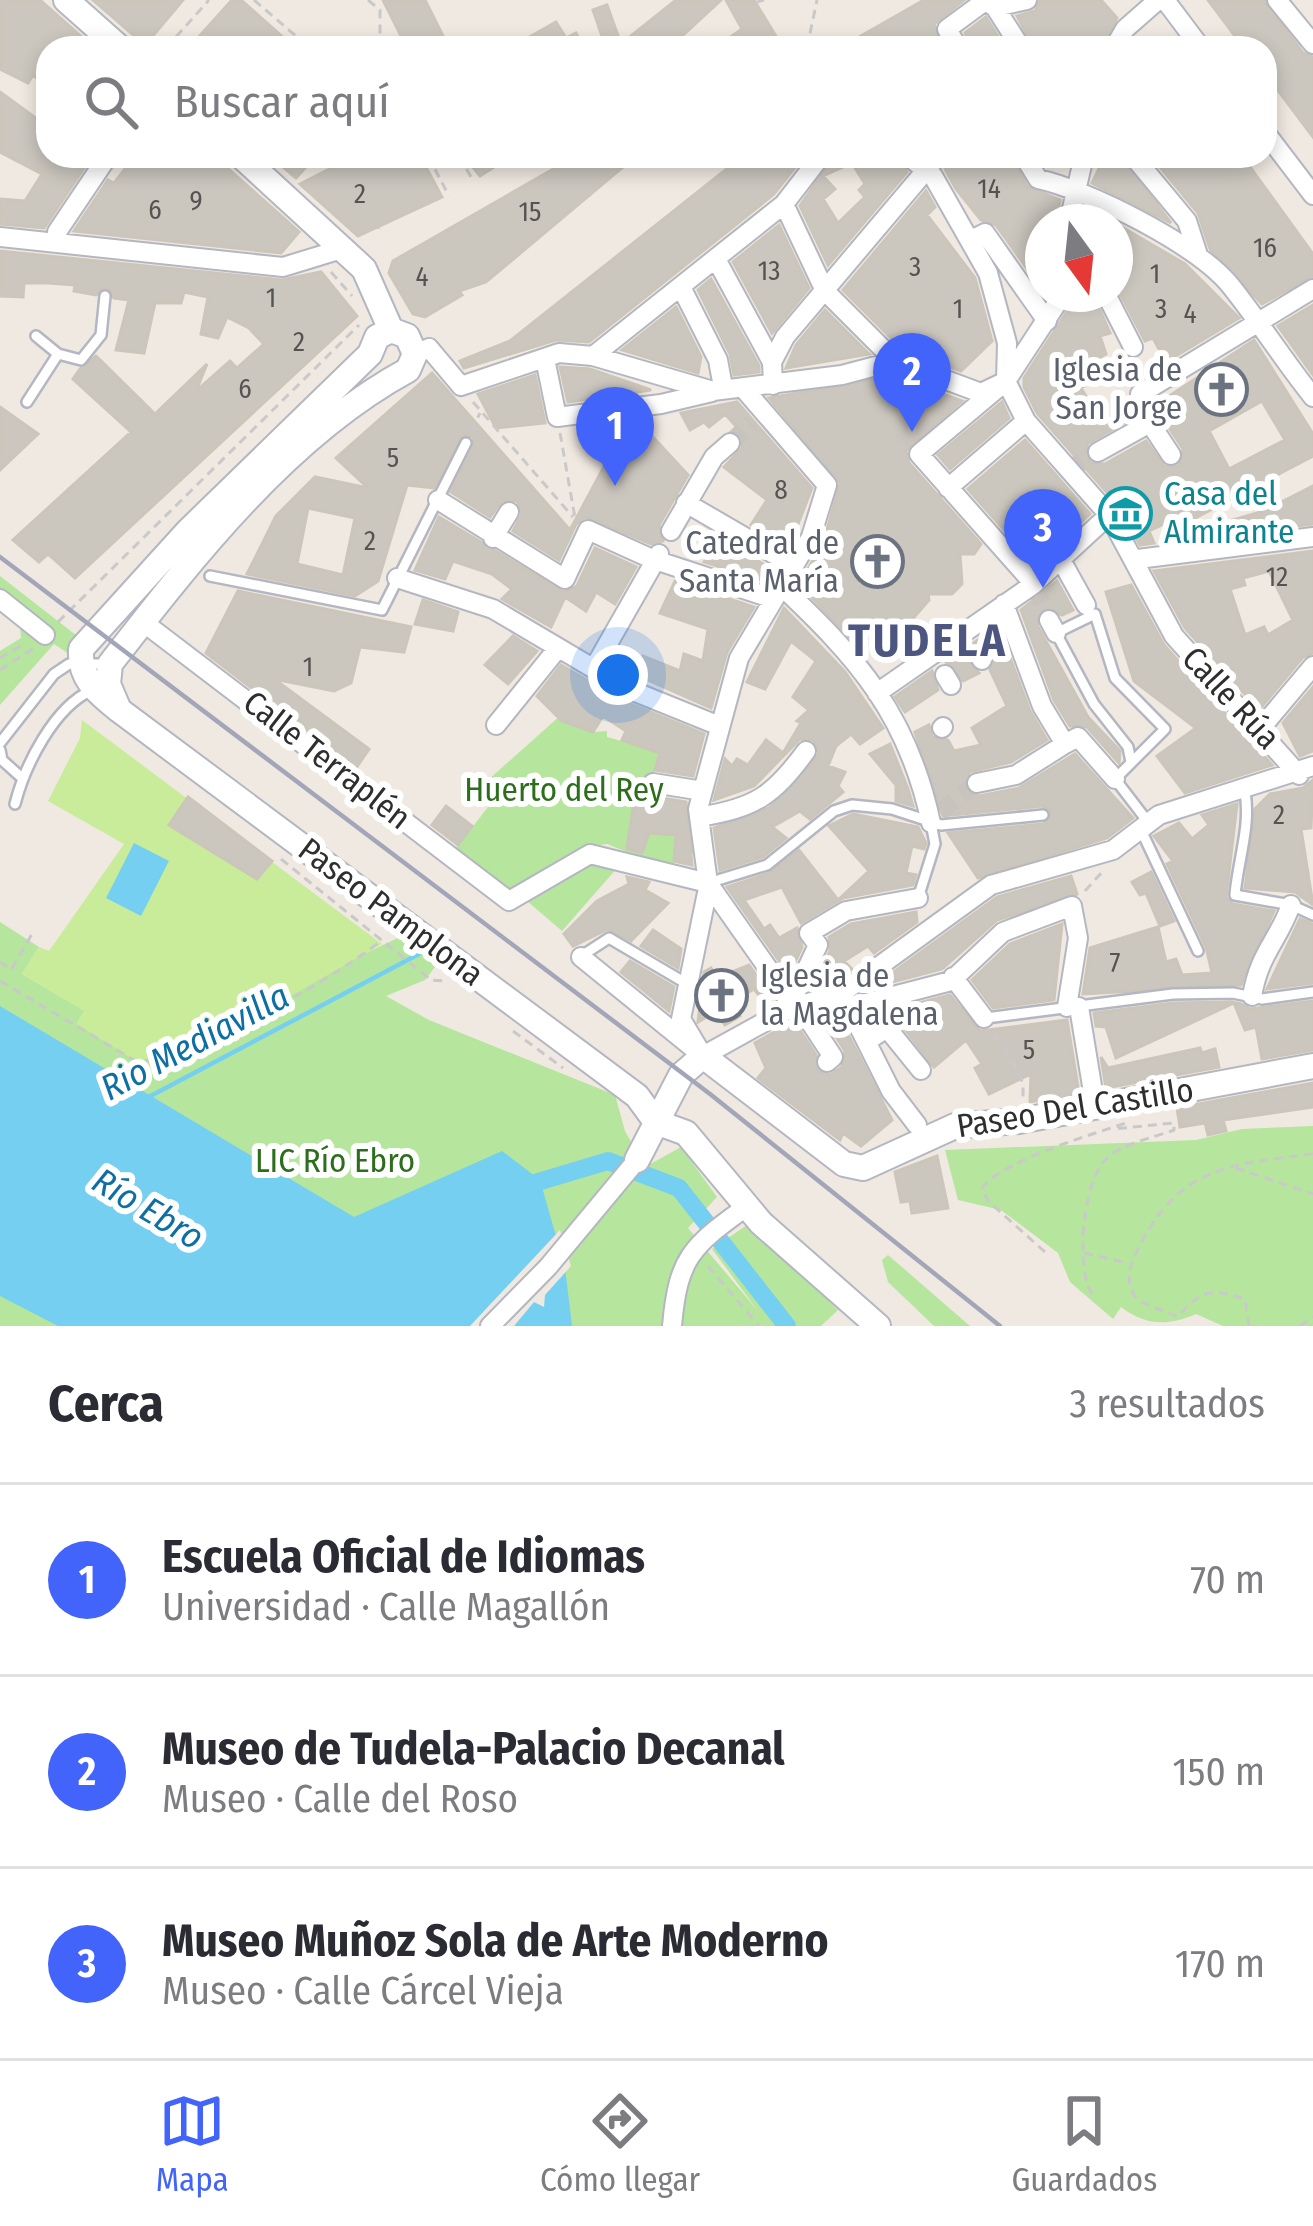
<!DOCTYPE html>
<html lang="es">
<meta charset="utf-8">
<style>
body{margin:0;font-family:"Fira Sans Condensed",sans-serif;background:#f7f7f7;color:#2b2b33}
.compass{position:absolute;left:1025px;top:204px;width:108px;height:108px;border-radius:50%;background:#fff;box-shadow:0 6px 18px #0003;rotate:165deg}
.you{position:absolute;left:618px;top:675px;width:42px;height:42px;margin:-30px;border:9px solid #fff;border-radius:50%;background:#1a73e8;box-shadow:0 0 0 18px #1a73e833}
.badge{display:grid;place-items:center;width:78px;height:78px;border-radius:50%;background:#4264fb;color:#fff;font-size:39px;font-weight:700}
.pin{position:absolute;translate:-50% -99px;filter:drop-shadow(0 3px 6px #0008)}
.pin::after{content:'';position:absolute;top:63px;width:42px;height:36px;background:inherit;clip-path:polygon(0 0,100% 0,50% 100%)}
.list{margin:0;padding:0;list-style:none}
h2{display:flex;justify-content:space-between;align-items:center;height:156px;margin:0;padding:0 48px;font-size:51px}
h2 small{font-size:39px;font-weight:400;color:#7c7c81}
.list li{display:grid;grid-template-columns:78px 1fr auto;gap:36px;align-items:center;box-sizing:border-box;height:192px;padding:0 48px;border-top:3px solid #e1e1e2}
.list b{display:block;font-size:45px;white-space:nowrap}
.list p{margin:0;font-size:39px;white-space:nowrap;color:#7c7c81}
.list em{font-size:39px;font-style:normal;color:#7c7c81}
.icon{flex:none;width:66px;height:66px;fill:none;stroke:currentColor;stroke-width:2;stroke-linecap:round;stroke-linejoin:round}
.map{position:relative;flex:none;width:1313px;height:1326px;overflow:hidden}
.search{position:absolute;background:#fff;box-shadow:0 6px 18px #0003;left:36px;right:36px;top:36px;height:132px;display:flex;align-items:center;gap:30px;box-sizing:border-box;padding:0 42px;border-radius:36px;color:#7c7c81;font-size:45px}
.sheet{height:732px;background:#fff}
nav{display:flex;justify-content:space-around;align-items:center;box-sizing:border-box;height:168px;border-top:3px solid #e1e1e2;background:#fff;font-size:33px;color:#7c7c81}
nav a{display:grid;justify-items:center;gap:6px}
nav .on{color:#4264fb}
.map>svg:first-child{display:block}
</style>
<div class="map">
<svg width="1313" height="1326" viewBox="0 0 1313 1326">
<rect width="100%" height="100%" fill="#efe9e1"/>
<!-- green -->
<path fill="#b6e59e" d="M0,576L81,639L72,656L54,644L0,705V651L21,638L19,615L0,602Z
M561,715L593,732L607,731V737L661,752L643,807L659,833L697,836L698,854L675,853L672,870L607,844L592,846L512,891L456,848L499,793L488,780Z
M589,861L618,867L562,931L526,900Z
M0,922L39,947L22,974L85,1011L77,1023L334,968L400,937L438,963L425,980L386,996L429,1020L615,1095L625,1131L645,1167L681,1147L717,1197L688,1228L758,1311L712,1249L750,1223L838,1310L821,1326H0Z
M1313,1126V1326H1223L1196,1314C1168,1326 1146,1326 1121,1307L1113,1319L1070,1282L1058,1253L1001,1210L958,1200L945,1150L1196,1140L1242,1129Z
M888,1255L970,1326H934L888,1282L882,1260Z"/>
<!-- pitch -->
<path fill="#c9ec9a" d="M82,720L382,944L236,1027L137,1062L77,1024L84,1011L22,974L39,947L49,951L124,844L48,801L80,738Z"/>
<!-- water -->
<path fill="#75cff0" d="M134,843L169,861L141,916L106,898Z
M0,1006L354,1217L502,1151L540,1180L565,1268L572,1326H58L0,1296Z"/>
<!-- pier -->
<path fill="#efe9e1" d="M560,1230L571,1266L545,1295L544,1307L534,1302L514,1326H470Z"/>
<g fill="none" stroke-linecap="round" stroke-linejoin="round">
<!-- stream -->
<path stroke="#75cff0" stroke-width="4.5" d="M143,1100L419,954"/>
<!-- canal -->
<path stroke="#75cff0" stroke-width="18" d="M521,1187L608,1161L679,1188L787,1326"/>
</g>
<!-- building -->
<path fill="#cbc7bf" stroke="#cbc5ba" stroke-width="3" fill-rule="evenodd" d="M0,0H40L94,48H48V87L33,75L28,83L0,69Z
M93,0H183L145,45Z
M232,0H241L295,48H203L195,41Z
M383,0H425L449,48H407Z
M676,0H721L669,48H606L593,10L607,5L621,44Z
M726,0H754L783,48H715L742,29Z
M924,0H964L934,24L942,48H840Z
M1040,0H1101L1117,18L1101,48H1034L1017,16L1035,11Z
M1208,0H1264L1303,53L1313,57V137L1265,73V48H1244Z
M986,17L1005,48H971L965,33Z
M556,22L566,38L576,33L584,48H547L551,43L510,48Z
M0,92L48,127V156H92L44,228L0,224V199L25,201L42,174L0,152Z
M135,156H214L299,232L281,253L74,231L108,180L114,183Z
M270,156H316L296,178Z
M391,156H420L442,197L358,236L300,184L353,157L367,168Z
M464,156H511L480,176Z
M576,156H636L486,282L459,291L462,295L425,317L413,314L389,273L393,261Z
M743,156H804L774,194L589,342L556,340L464,368L460,361L510,341Z
M834,156H895L907,172L828,265L800,206ZM852,163L865,184L859,190L865,197L838,223L823,199L835,189L823,176Z
M951,156H1011L1028,187L1060,200L1056,222H1043V279L1038,284L996,225L981,220L956,189L945,169Z
M1105,156H1120L1171,223L1092,183Z
M1151,156H1242L1313,254V276L1262,304L1210,249L1198,213Z
M926,191L935,207L927,215L975,278L992,341L961,371L902,349L843,290Z
M1115,223L1185,264L1239,318L1166,362L1153,338L1145,341L1115,284Z
M779,225L809,288L772,333L733,262Z
M0,251L282,280L321,272L357,316L75,578L48,554L39,562L13,540L131,432L73,379L80,369L96,356L155,414L207,364L196,391L230,361L237,368L264,344L249,328L227,317L218,338L201,334L208,297L184,292L181,303H155L144,353L116,350L129,300L114,298L107,287L96,295L74,291L75,285L48,283H24L23,297L0,296Z
M711,279L759,366V372L734,375L730,354L698,290Z
M1093,294L1110,333L1100,336L1106,354L1093,361L1101,377L1081,388L1101,421L1127,413L1124,409L1130,405L1134,417L1087,444L1090,463L1105,464L1146,441L1164,466H1179L1183,449L1164,420L1168,397L1254,340L1313,434V456L1182,525L1179,517L1149,531L1154,543L1140,545L1119,506L1037,413L1024,387V378L1075,299ZM1262,401L1285,440L1229,469L1209,431Z
M1313,305V375L1278,326Z
M676,307L701,357L698,373L622,350Z
M825,310L869,354L786,368L796,345Z
M560,367L590,369L651,390L568,402Z
M432,373L570,530L613,450L605,438L613,424L651,419V435L688,475L659,525L663,541L651,544L586,517L576,524L559,560L513,531L522,514L517,501H502L490,517L451,492L474,446L473,437L464,434L434,488L407,485L378,581L355,596L247,574L276,516L315,477L368,488L336,458ZM308,508L355,518L343,575L297,564Z
M535,375L545,423L496,428L478,394Z
M878,379L905,415L930,389L962,401L906,451L909,463L981,544L974,554H960L962,584L952,594H928L929,600L909,623L918,648L900,630L887,640L880,634L862,650L799,584L824,541L840,483L769,398Z
M737,402L812,488L789,547L751,525L767,500L724,467L742,448L744,435L725,414L709,427L704,422L690,430L681,413Z
M1002,402L1009,418L950,469L938,455Z
M0,407L38,434L0,470Z
M1025,440L1090,514L1035,565L968,489Z
M1313,486V524L1187,539L1185,534L1264,511Z
M439,517L564,592L577,586L595,548L636,567L615,604L596,592L586,611L565,597L551,627L502,599L512,589L492,574L453,561L445,579L415,570Z
M725,541L775,571L767,582L704,562L710,552L718,555Z
M1313,551V653L1303,657L1259,710L1185,628L1154,571ZM1269,571L1293,620L1268,635L1264,627L1245,635L1230,589L1245,585L1243,578Z
M675,581L754,607L727,652L711,708L612,664L621,648L640,660L643,656L680,671L684,654L703,661L708,629L660,613Z
M1057,581L1073,610L1062,615L1044,608L1037,625L1088,717L1120,751L1119,763L1087,727L1070,726L1054,700L1021,610Z
M1131,585L1164,645L1272,765L1185,793L1157,756L1196,728L1134,681L1106,592Z
M238,591L411,627L404,652L360,647L351,683L334,691L274,679L369,749L356,768L206,653Z
M423,600L458,612L453,631L415,624Z
M784,608L845,672L883,728L860,744L851,734L836,746L828,766L845,772L838,786L843,792L810,819L800,811L772,827L786,838L763,857L720,870L714,828L769,808L819,754L813,740L800,739L754,786L714,800L725,759L732,766L737,759L748,765L766,740L783,753L801,723L797,721L809,710L793,697L816,661L791,641L765,689L747,682Z
M998,626L1030,711L1047,740L1011,762L969,772L966,791L979,796L1019,788L1075,754L1133,818L1107,838L978,878L948,833L1044,824L1051,811L1042,806L943,816L915,732L929,725L932,737L948,740L954,751L981,745L972,728L1007,706L990,670L995,655L986,646L972,649L968,661L979,673L963,681L946,662Z
M513,636L537,651L508,684L485,665Z
M561,665L623,701L704,734L693,776L655,770L660,753L622,740L626,731L603,716L593,732L562,721L537,696Z
M932,671L938,690L905,712L895,697Z
M1313,687V751L1300,756L1283,723Z
M890,744L908,789L913,806L896,801V785L870,754Z
M1313,780L1311,828L1301,829L1313,905L1295,892L1245,888L1255,809L1270,794L1303,788Z
M637,781L650,796L686,802L692,865L674,861L676,835L649,833L642,853L627,849Z
M188,797L272,861L257,879L169,825Z
M1237,804L1226,897L1233,904L1274,911L1241,985L1083,994L1090,948L1158,927L1166,962L1176,959L1182,975L1212,973L1206,947L1167,864L1173,861L1154,836L1179,823L1192,839L1209,825L1202,815Z
M446,806L472,826L458,845L432,825Z
M853,814L918,827L926,843L924,849L912,846L906,873L916,875L913,885L843,898L801,923L782,887L744,900L764,929L770,925L779,938L797,928L802,947L789,975L727,887L770,873L799,850L838,900L869,871L829,826Z
M1151,872L1174,921L1160,926L1146,893L1140,895L1132,882Z
M1071,876L1077,894L997,920L942,969L873,987L997,897Z
M627,877L649,882L645,890L668,903L631,941L608,929L573,946L564,934L597,901L629,884Z
M916,912L917,922L874,953L868,946L844,961L852,969L836,981L813,988L830,951L829,937L851,924Z
M1300,919L1313,924V983L1267,989Z
M1062,924L1054,1000L993,1008L972,980L1010,944Z
M653,930L681,949L678,968L641,946Z
M630,961L674,987L669,1011L621,972Z
M749,965L766,989L759,995L754,989L732,1002L740,1016L725,1025L716,1011L698,1022L704,972L711,968L717,978Z
M950,995L980,1031L1067,1020L1079,1093L1030,1102L1031,1074L989,1094L975,1068L982,1064L966,1040L934,1067L897,1019L885,1015L872,1022L869,1016Z
M1313,1001V1050L1262,1059L1256,1027L1245,1030L1234,1003L1116,1058L1106,1027L1096,1026L1094,1013L1174,1003L1232,1002L1241,1004L1250,1009Z
M835,1009L892,1120L861,1146L843,1133L840,1140L758,1078L766,1068L755,1043L794,1021L816,1055L818,1071L830,1075L842,1067L845,1051L821,1013Z
M1200,1048L1202,1053L1215,1049L1219,1067L1106,1088L1101,1057L1108,1068Z
M1313,1083V1107L1223,1120L1226,1131L1208,1135L1205,1123L1180,1127L1177,1108Z
M937,1156L948,1208L912,1213L910,1201L901,1202L895,1172Z"/>
<g fill="none" stroke-linecap="round" stroke-linejoin="round">
<!-- street-tunnel -->
<path stroke="#c8c4bd" stroke-width="18" stroke-dasharray="18 9" stroke-linecap="butt" d="M730,443L752,423
M1066,471L1098,452
M1035,587L1049,620
M940,812L977,783"/>
<defs>
<path id="lane" d="M36,336L58,354
M27,402L58,354L81,360L101,335L105,296
M210,576L382,610L466,443
M0,743L54,674L69,664H107
M0,750L2,760L22,778
M1131,762L1128,747L1094,704L1056,633L1095,614L1115,678L1165,729L1115,779L1148,822
M1245,792C1251,826 1238,860 1235,895L1291,905L1313,915
M15,804C25,765 54,707 92,690
M1141,830L1198,951
M708,883L767,865L834,811L852,805L892,809L941,825L1043,815
M918,898L935,844L931,823
M586,953L609,938L689,985
M986,1018L1173,994L1233,993L1262,999L1313,992"/>
<path id="street" d="M1165,0L1201,48
M1277,0L1313,44
M995,7L1021,48
M958,48L947,29L985,1L995,7L1027,0
M1114,48L1125,29L1158,0
M1265,132L1313,195
M908,156L933,176L988,273L1007,343L1006,381L1026,421L1109,515L1174,636L1299,775
M1024,156L1038,179C1089,190 1197,245 1230,285C1259,321 1284,361 1313,397
M1133,156L1187,221L1198,255
M784,204L825,291L895,361
M1069,222L1084,156
M57,232L108,156
M0,237L283,267L345,248
M971,240L985,233L1047,321
M716,259L772,362
M681,287L718,360L723,387
M1106,294L1133,347
M415,354L429,348L461,386L559,353L593,356L713,391L842,375L895,361L981,393L1006,381
M593,356L784,204L821,156
M545,359L557,417L661,404L712,392
M773,385L772,362L785,337L938,156
M744,389L827,485L811,537L739,658L698,809L708,883L786,994L788,1009
M1150,423L1171,455
M1098,452L1150,423L1140,394L1313,289
M948,488L1026,421
M438,500L565,579L588,530L652,559L771,598
M686,503L791,564
M671,531L714,457L730,443
M493,538L509,512
M1138,559L1313,537
M1061,560L1086,605
M397,578L493,609L628,689L717,725
M1034,584L919,454L1006,381L1063,294
M780,585C858,658 908,715 931,823
M0,599L45,635
M1004,604L1042,706L1065,744L1078,737L1115,779
M1049,620L1056,633
M143,622L509,901L590,854L708,883
M981,659L982,660
M594,668L659,554
M945,675L951,685
M877,693L1034,584L1109,515
M496,725L558,648
M942,728L943,727
M1261,728L1313,666
M653,783L703,791
M977,783L1016,775L1065,744
M699,817C755,808 773,796 806,751
M581,957L698,1052
M953,977L984,1018
M1252,996C1260,952 1277,943 1291,905
M845,999L891,1091L917,1125
M799,1005L833,1057L827,1062
M851,1007L951,981L1003,932L1072,906L1078,938L1067,1007
M1079,1007L1094,1098
M788,1009L818,945L809,933L846,911L918,898
M867,1041L887,1028L921,1070
M703,1056L788,1009L842,993L991,885L1113,850L1159,815L1313,766
M703,1056L681,1019L708,888
M490,1326L548,1267L637,1160
M672,1326C678,1257 692,1246 746,1207"/>
<path id="secondary" d="M66,0L120,48
M241,156L364,269L391,330
M119,710L108,684L110,664C193,557 288,435 408,370L415,354L407,336L391,330L377,337L370,354L188,531L81,649C79,679 98,693 119,710L637,1096L656,1122
M656,1122L686,1133L761,1223L878,1326
M637,1160L681,1075L703,1056L844,1164L863,1168L955,1126L1019,1121L1313,1066"/>
</defs>
<!-- lane casing -->
<use href="#lane" stroke="#b4b7c1" stroke-width="14"/>
<!-- street casing -->
<use href="#street" stroke="#b4b7c1" stroke-width="22"/>
<!-- secondary casing -->
<use href="#secondary" stroke="#b4b7c1" stroke-width="28"/>
<!-- path -->
<path stroke="#c9c9c9" stroke-width="3" stroke-dasharray="9 6" stroke-linecap="butt" d="M254,0L310,48
M368,0L380,10V48
M757,2L764,0
M166,48L209,0
M807,48L817,0
M428,156L449,196
M459,156L474,182
M563,163L564,164
M590,195L591,196
M378,227L380,228
M331,272L352,296
M473,402L573,517
M471,431L480,413
M560,433L575,518
M58,622L359,325
M0,658L24,644
M0,670L34,648
M281,859L431,980L448,981
M1085,891L1103,871
M0,962L11,970L32,934
M0,981L139,1063C221,1039 312,993 381,941
M513,1031L563,1068
M995,1035C1008,1054 1028,1077 1022,1101
M1236,1168L1313,1194
M1045,1252L988,1201L982,1188C1003,1160 1091,1135 1126,1123
M1084,1253L1127,1263
M708,1266L759,1326
M1092,1294C1075,1269 1083,1182 1105,1160C1122,1143 1153,1138 1174,1130V1123L1113,1129
M1249,1326L1245,1299C1212,1288 1200,1290 1178,1317L1137,1300C1124,1280 1129,1266 1139,1247C1179,1167 1231,1164 1313,1154
M1300,1326L1313,1317"/>
<!-- lane -->
<use href="#lane" stroke="#fff" stroke-width="9"/>
<!-- street -->
<use href="#street" stroke="#fff" stroke-width="18"/>
<!-- secondary -->
<use href="#secondary" stroke="#fff" stroke-width="24"/>
<!-- rail -->
<path stroke="#a3a6b8" stroke-width="4.5" d="M0,557L710,1094L1000,1326"/>
</g>
<!-- icons -->
<defs>
<symbol id="church-ring" viewBox="-11 -11 22 22"><circle r="9.5" fill="#fff" stroke="#6b7280" stroke-width="1.5"/><path d="M-1.2-6h2.4v3.5h3.3v2.4h-3.3V6h-2.4V-.1h-3.3v-2.4h3.3Z" fill="#6b7280"/></symbol>
<symbol id="museum-ring" viewBox="-11 -11 22 22"><circle r="9.5" fill="#fff" stroke="#0f9aa8" stroke-width="1.5"/><path d="M0-6L6-3V-2H-6V-3ZM-5-1h2V3h-2ZM-1-1h2V3h-2ZM3-1h2V3H3ZM-6 4H6V6H-6Z" fill="#0f9aa8"/></symbol>
</defs>
<g fill-rule="evenodd">
<use href="#church-ring" x="1192" y="360" width="59" height="59"/>
<use href="#museum-ring" x="1096" y="484" width="59" height="59"/>
<use href="#church-ring" x="848" y="532" width="59" height="59"/>
<use href="#church-ring" x="692" y="966" width="59" height="59"/>
</g>
<g text-anchor="middle" dominant-baseline="central" stroke-width="12" stroke-linejoin="round" paint-order="stroke">
<!-- number labels -->
<g font-size="27" fill="#555452">
<text x="989" y="189">14</text>
<text x="360" y="194">2</text>
<text x="196" y="201">9</text>
<text x="155" y="210">6</text>
<text x="530" y="212">15</text>
<text x="1265" y="248">16</text>
<text x="915" y="267">3</text>
<text x="769" y="271">13</text>
<text x="1155" y="274">1</text>
<text x="422" y="277">4</text>
<text x="271" y="298">1</text>
<text x="958" y="309">1</text>
<text x="1161" y="309">3</text>
<text x="1190" y="314">4</text>
<text x="299" y="342">2</text>
<text x="245" y="389">6</text>
<text x="393" y="458">5</text>
<text x="781" y="490">8</text>
<text x="370" y="541">2</text>
<text x="1277" y="577">12</text>
<text x="308" y="667">1</text>
<text x="1279" y="815">2</text>
<text x="1115" y="963">7</text>
<text x="1029" y="1050">5</text>
</g>
<!-- worship labels -->
<g font-size="33" fill="#5b616d" stroke="#fff" text-anchor="end">
<text x="1182" y="370">Iglesia de<tspan x="1182" dy="38">San Jorge</tspan></text>
<text x="839" y="543">Catedral de<tspan x="839" dy="38">Santa María</tspan></text>
<text x="760" y="976" text-anchor="start">Iglesia de<tspan x="760" dy="38">la Magdalena</tspan></text>
</g>
<!-- culture labels -->
<g font-size="33" fill="#0d838f" stroke="#fff" text-anchor="start">
<text x="1164" y="494">Casa del<tspan x="1164" dy="38">Almirante</tspan></text>
</g>
<!-- street labels -->
<g font-size="33" fill="#2e2e2e" stroke="#fff">
<text transform="translate(1231 698) rotate(47)">Calle Rúa</text>
<text transform="translate(327 760) rotate(38)">Calle Terraplén</text>
<text transform="translate(391 912) rotate(37)">Paseo Pamplona</text>
<text transform="translate(1075 1108) rotate(-9)">Paseo Del Castillo</text>
</g>
<!-- park labels -->
<g font-size="33" fill="#2c6e1b" stroke="#fff">
<text x="564" y="790">Huerto del Rey</text>
<text x="335" y="1161">LIC Río Ebro</text>
</g>
<!-- water labels -->
<g font-size="36" font-style="italic" fill="#0d6fa3" stroke="#fff">
<text transform="translate(195 1042) rotate(-28)">Rio Mediavilla</text>
<text transform="translate(148 1209) rotate(31)">Río Ebro</text>
</g>
<!-- district labels -->
<g font-size="45" font-weight="bold" letter-spacing="3" fill="#4d5680" stroke="#fff">
<text x="928" y="641">TUDELA</text>
</g>
</g>
</svg>
<svg class="compass" viewBox="-18 -18 36 36"><path d="M0-13l5 13h-10z" fill="#e53935"/><path d="M0 13l5-13h-10z" fill="#7c7c81"/></svg>
<div class="you"></div>
<div class="pin badge" style="left:615px;top:486px">1</div>
<div class="pin badge" style="left:912px;top:432px">2</div>
<div class="pin badge" style="left:1043px;top:588px">3</div>
<div class="search"><svg class="icon" aria-label="search" viewBox="0 0 24 24"><circle cx="10" cy="10" r="6"/><path d="M15 15l6 6"/></svg>Buscar aquí</div>
</div>
<section class="sheet">
<h2>Cerca<small>3 resultados</small></h2>
<ul class="list">
<li><span class="badge">1</span><div><b>Escuela Oficial de Idiomas</b><p>Universidad · Calle Magallón</p></div><em>70 m</em></li>
<li><span class="badge">2</span><div><b>Museo de Tudela-Palacio Decanal</b><p>Museo · Calle del Roso</p></div><em>150 m</em></li>
<li><span class="badge">3</span><div><b>Museo Muñoz Sola de Arte Moderno</b><p>Museo · Calle Cárcel Vieja</p></div><em>170 m</em></li>
</ul>
</section>
<nav>
<a class="on"><svg class="icon" aria-label="map" viewBox="0 0 24 24"><path d="M3 6l6-2 6 2 6-2v14l-6 2-6-2-6 2zM9 4v14M15 6v14"/></svg>Mapa</a>
<a><svg class="icon" aria-label="directions" viewBox="0 0 24 24"><path d="M12 3l9 9-9 9-9-9zM9 14v-3h6M13 9l2 2-2 2"/></svg>Cómo llegar</a>
<a><svg class="icon" aria-label="saved" viewBox="0 0 24 24"><path d="M7 4h10v16l-5-4-5 4z"/></svg>Guardados</a>
</nav>
